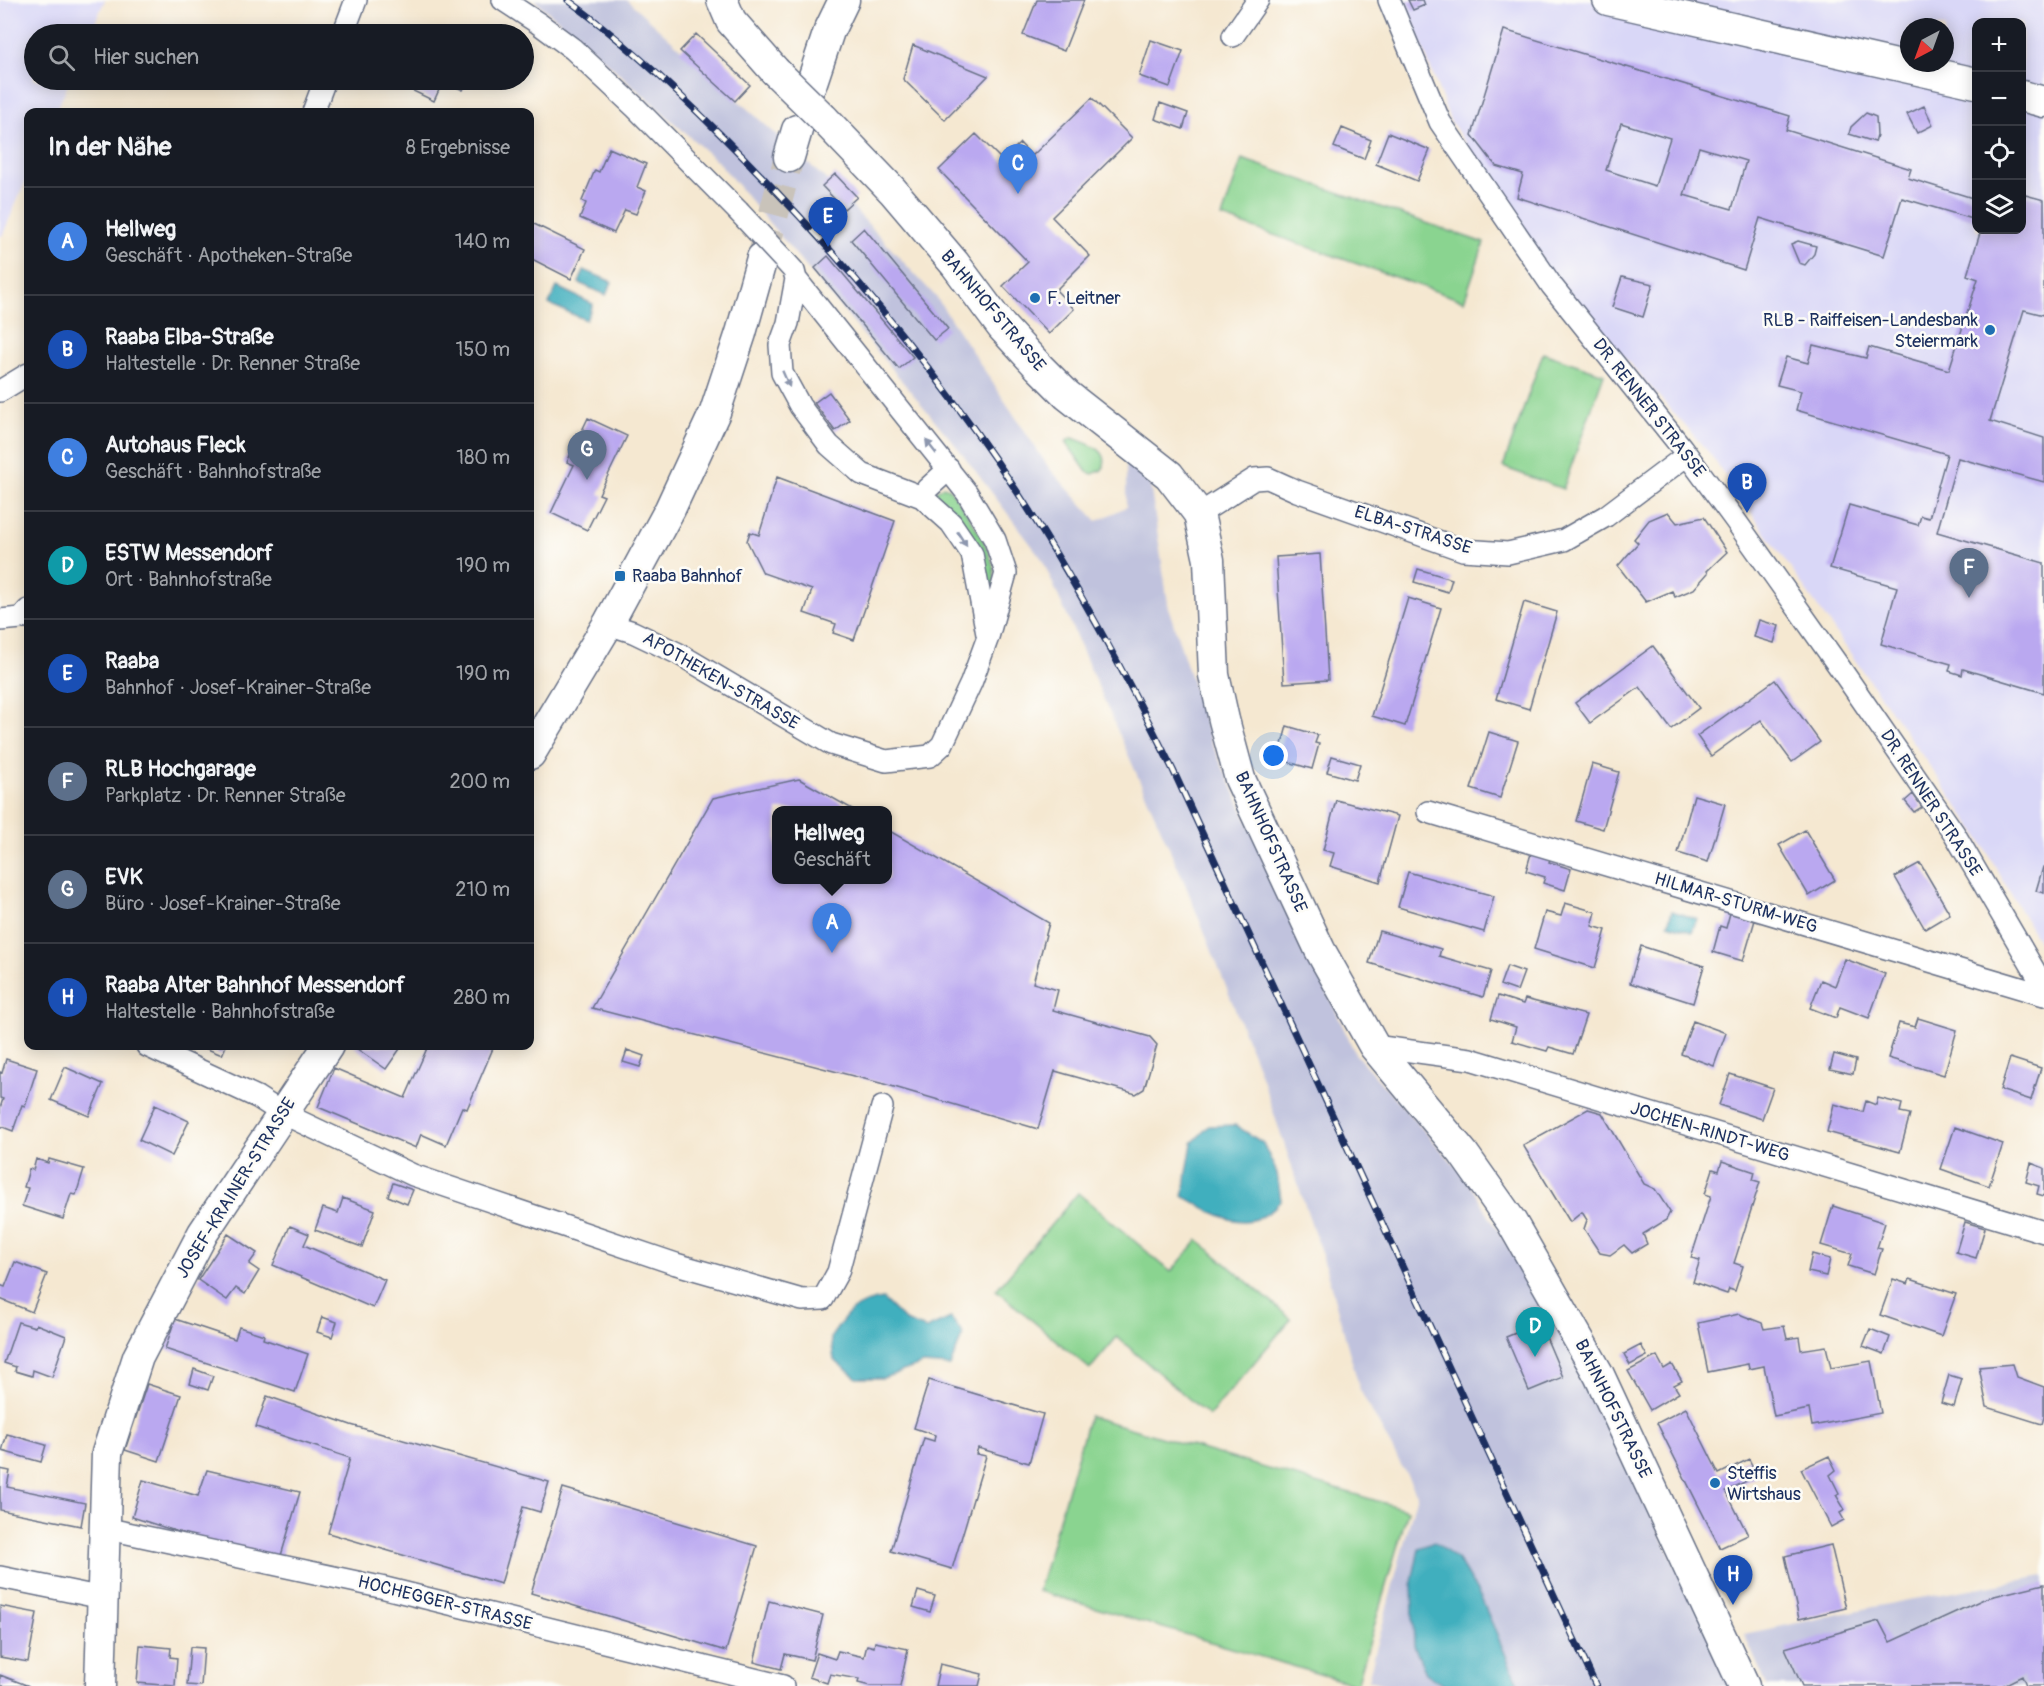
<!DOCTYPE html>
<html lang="de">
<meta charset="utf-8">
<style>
body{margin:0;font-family:Pangolin,sans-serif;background:#242831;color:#f1f3f6}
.controls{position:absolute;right:18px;top:18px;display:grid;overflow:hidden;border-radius:12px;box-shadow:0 3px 15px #0003}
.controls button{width:54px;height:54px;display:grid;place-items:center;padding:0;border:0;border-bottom:2px solid #363941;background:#171b24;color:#f1f3f6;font:30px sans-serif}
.compass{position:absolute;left:1900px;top:18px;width:54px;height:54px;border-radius:50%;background:#171b24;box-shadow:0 3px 15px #0003;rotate:221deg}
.you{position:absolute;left:1274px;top:756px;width:21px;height:21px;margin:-15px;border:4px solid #fff;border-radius:50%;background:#1a73e8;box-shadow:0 0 0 9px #1a73e833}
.badge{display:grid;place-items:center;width:39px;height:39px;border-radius:50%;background:#1a73e8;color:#fff;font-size:20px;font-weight:700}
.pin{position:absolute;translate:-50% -50px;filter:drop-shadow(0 2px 3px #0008)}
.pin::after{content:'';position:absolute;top:32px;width:21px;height:18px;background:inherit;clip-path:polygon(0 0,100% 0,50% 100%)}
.popup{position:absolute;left:772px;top:806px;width:120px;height:78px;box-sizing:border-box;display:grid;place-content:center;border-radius:12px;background:#171b24;filter:drop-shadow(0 2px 4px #0005);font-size:20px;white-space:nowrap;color:#9ea1a6}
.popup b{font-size:22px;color:#f1f3f6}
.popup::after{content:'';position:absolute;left:50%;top:100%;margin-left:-12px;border:12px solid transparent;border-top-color:#171b24}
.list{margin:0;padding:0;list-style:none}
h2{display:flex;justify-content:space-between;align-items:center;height:78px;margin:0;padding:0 24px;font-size:26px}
h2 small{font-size:20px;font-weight:400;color:#9ea1a6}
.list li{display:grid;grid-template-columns:39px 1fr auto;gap:18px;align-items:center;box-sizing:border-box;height:108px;padding:0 24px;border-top:2px solid #363941}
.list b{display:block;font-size:22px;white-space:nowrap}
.list p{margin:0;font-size:20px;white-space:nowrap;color:#9ea1a6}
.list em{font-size:20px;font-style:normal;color:#9ea1a6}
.icon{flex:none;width:33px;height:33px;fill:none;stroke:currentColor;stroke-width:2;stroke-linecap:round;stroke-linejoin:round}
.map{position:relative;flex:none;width:2044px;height:1686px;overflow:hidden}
.search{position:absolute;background:#171b24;box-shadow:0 3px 15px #0003;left:24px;top:24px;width:510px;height:66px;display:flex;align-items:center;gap:15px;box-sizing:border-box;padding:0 21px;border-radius:33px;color:#9ea1a6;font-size:22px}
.panel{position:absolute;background:#171b24;box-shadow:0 3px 15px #0003;left:24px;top:108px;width:510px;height:942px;border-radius:12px}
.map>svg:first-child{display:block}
</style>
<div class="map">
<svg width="2044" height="1686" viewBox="0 0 2044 1686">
<rect width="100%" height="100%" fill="#fdfcf7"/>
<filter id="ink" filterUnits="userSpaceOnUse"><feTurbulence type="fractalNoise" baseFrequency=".0167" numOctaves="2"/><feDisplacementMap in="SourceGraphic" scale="12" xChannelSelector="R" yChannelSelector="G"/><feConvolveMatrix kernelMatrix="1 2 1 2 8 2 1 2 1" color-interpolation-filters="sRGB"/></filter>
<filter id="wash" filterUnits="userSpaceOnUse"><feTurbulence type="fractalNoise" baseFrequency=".008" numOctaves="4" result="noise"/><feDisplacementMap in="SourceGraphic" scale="24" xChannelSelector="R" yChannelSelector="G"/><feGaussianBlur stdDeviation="1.35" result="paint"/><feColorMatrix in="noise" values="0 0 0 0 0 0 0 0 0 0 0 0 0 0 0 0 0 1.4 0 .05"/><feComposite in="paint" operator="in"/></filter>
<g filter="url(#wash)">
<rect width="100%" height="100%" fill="#f5e8d1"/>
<!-- built -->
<path fill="#d9d7f7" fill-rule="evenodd" d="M0,0H105L90,34H34V80H70L56,112H28V176L2,236H0Z
M1405,0H2044V952L1974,829L1710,454L1552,276L1450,120ZM1976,22H2022V230H1976ZM1909,27H1945V63H1909Z"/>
<!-- industrial -->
<path fill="#c0c2dd" d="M534,0H627L831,184L936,297L1049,468L1097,521L1126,507V459L1149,477L1169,610L1212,744L1356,1055L1463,1174L1560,1330L1735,1686H1390L1368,1680L1417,1494L1360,1390L1323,1258L1258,1067L1186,886L1042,559L958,448L719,163L583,41Z
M2044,1576V1686H1767L1744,1634L1903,1601Z"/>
<!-- green -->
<path fill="#8ad490" stroke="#528277" stroke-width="1.5" d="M1242,159L1484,243L1464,301L1222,217Z
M1543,353L1604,374L1563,489L1503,467Z
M1073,438C1088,444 1113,450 1102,470L1093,474L1087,472L1066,442L1069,439Z
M943,486L949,488C964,509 1009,567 990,593L931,495Z
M1078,1193L1171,1272L1198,1240L1291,1319L1209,1416L1117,1337L1090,1369L996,1290Z
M1089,1416L1408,1510L1357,1685L1038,1591Z"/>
<!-- water -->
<path fill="#41afbe" stroke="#2e6f8e" stroke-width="1.5" d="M584,270L612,282L606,295L579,283Z
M557,287L593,304L586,320L549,304Z
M1672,911L1697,919L1692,932L1668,924Z
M1235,1125L1263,1143L1277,1173L1281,1200C1251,1239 1217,1215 1183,1196L1192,1143L1209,1126Z
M883,1299L905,1321L926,1329L951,1318L963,1334L950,1366L923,1364L883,1378H857L834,1360L831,1337C847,1313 854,1303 883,1299Z
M1434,1542L1458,1560L1481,1598L1519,1686H1445L1426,1673L1414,1646L1412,1582L1419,1548Z"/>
<g id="blocks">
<!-- building -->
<path fill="#baa8f0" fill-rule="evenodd" d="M1037,0H1084L1064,51L1023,35Z
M1408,0H1423L1425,5L1413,10Z
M1504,30L1790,116L1786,130L1911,169L1908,178L1976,199V220L1902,198L1884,256L1760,218L1744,270L1517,197L1523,174L1496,166L1472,135ZM1621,123L1670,138L1655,186L1606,170ZM1699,147L1746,161L1732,209L1684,195Z
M696,34L750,85L735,101L680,51Z
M1151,40L1183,51L1170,87L1139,76Z
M913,45L988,76L945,120L903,79Z
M411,80H468L463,90L443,81L434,101L407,88Z
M1092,98L1132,138L1052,217L1090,256L1056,290L1074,309L1049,334L1003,286L1028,262L939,170L976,134L1014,172L1023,164L1011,152L1020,143L1032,156Z
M1160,103L1188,113L1183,129L1155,119Z
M1924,106L1933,125L1917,133L1907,114Z
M1866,113L1876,117L1877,135L1875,142L1849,134L1851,127Z
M1342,128L1371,140L1364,159L1334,147Z
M1388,133L1430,150L1417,181L1376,164Z
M609,148L646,164L637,187L646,191L636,214L625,210L614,233L580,218L586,203L582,201L595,170L599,172Z
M835,174L857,197L844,209L822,186Z
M2022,194L2044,200V315L2024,310L1990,421L2044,438V482L1958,458L1937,532L2044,563V693L1963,669L1962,675L1949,671L1951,664L1881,644L1897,587L1830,568L1849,505L1918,525L1921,516L1929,518L1947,454L1796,410L1801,391L1777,385L1786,357L1808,363L1813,345L1866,358L1869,347L1949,370L1978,279L1967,275L1981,230H2022Z
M530,222L585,249L571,279L530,258Z
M864,228L948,329L934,340L851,240Z
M1798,241L1816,246L1814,254L1805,265L1799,263L1791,244Z
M828,256L913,357L899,369L815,268Z
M1622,277L1653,284L1643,317L1612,307Z
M829,392L850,420L835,431L814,403Z
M588,418L627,436L599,494L604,496L587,530L551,513L574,465L567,462Z
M777,477L895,521L854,640L833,633L836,624L804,613L812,590L763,573L747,541L750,532L759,535Z
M1668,512L1677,523L1704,517L1727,552L1707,571L1708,573L1694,589L1675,597L1672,591L1646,602L1618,566L1638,543L1634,539L1649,520Z
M1320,554L1328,680L1284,683L1276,557Z
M1418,569L1452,579L1448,592L1414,582Z
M1408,598L1441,608L1405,726L1372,716Z
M1524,602L1557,612L1529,709L1496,699Z
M1759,620L1779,626L1774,643L1754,637Z
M1653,646L1699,708L1671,729L1640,687L1590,723L1575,703Z
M1775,680L1820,742L1792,762L1761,720L1711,756L1697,736Z
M1287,726L1318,735L1315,743L1319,744L1312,769L1278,759Z
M1489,732L1518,741L1500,798L1471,789Z
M1332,756L1360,764L1355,780L1327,772Z
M1592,764L1619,772L1603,829L1576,821Z
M799,779L854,810H777L776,880H888V830L1049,923L1033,983L1058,990L1053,1010L1150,1037L1157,1045L1144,1089L1136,1094L1055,1071L1038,1129L884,1084L592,1008L713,798Z
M1913,794L1922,807L1914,812L1905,801Z
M1694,795L1725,804L1708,862L1678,853Z
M1336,800L1398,816L1380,882L1330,866L1334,853L1323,850Z
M1805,830L1835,880L1809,896L1779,845Z
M1532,850L1551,856L1549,862L1571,869L1565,890L1543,883L1545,877L1526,871Z
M1920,863L1950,914L1925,929L1895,877Z
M2043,867H2044V893L2036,891Z
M1408,872L1494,896L1484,932L1398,907Z
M1565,903L1596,912L1592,926L1606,930L1595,968L1534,949L1545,912L1561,916Z
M1730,913L1755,920L1743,961L1713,952L1720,926L1726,928Z
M1379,931L1441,949L1439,956L1491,971L1483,997L1369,963Z
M1641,946L1704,966L1693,1003L1630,983Z
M1845,959L1885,974L1869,1018L1840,1007L1836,1018L1810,1008L1821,980L1835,986Z
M1507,966L1524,972L1517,991L1500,985Z
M1498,996L1523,1004L1525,999L1586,1015L1573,1054L1549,1047L1547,1051L1512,1041L1516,1027L1491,1019Z
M1918,1018L1957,1030L1944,1075L1888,1058L1899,1023L1915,1027Z
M1693,1021L1726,1033L1714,1066L1681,1054Z
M200,1046H226L222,1055Z
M353,1046H402L386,1069Z
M428,1046H494L467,1109L462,1107L446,1145L421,1134L416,1148L318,1107L334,1068L405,1098Z
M627,1050L644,1056L640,1067L623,1062Z
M1834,1054L1856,1060L1853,1074L1830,1069Z
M2010,1058L2041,1068L2031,1100L2000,1090Z
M6,1059L37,1069L25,1106L22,1105L13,1131L0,1126V1108L3,1099L0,1098V1072L2,1073Z
M65,1067L103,1084L89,1116L51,1100Z
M1730,1074L1773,1088L1762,1119L1719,1105Z
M1878,1098L1902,1104L1900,1112L1910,1114L1900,1152L1827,1132L1834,1104L1863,1112L1866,1101L1876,1105Z
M155,1105L189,1121L172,1156L139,1140Z
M1588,1109L1602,1113L1644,1184L1655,1189L1670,1212L1666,1220L1643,1234L1647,1244L1632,1253L1624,1245L1610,1255L1600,1253L1584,1229L1587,1220L1582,1212L1570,1222L1523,1145Z
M1955,1127L2003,1144L1989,1186L1941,1169Z
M36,1159L48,1163L49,1159L84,1169L76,1195L71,1194L63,1219L22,1206L28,1188L24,1187L29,1169L33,1170Z
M1722,1161L1755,1172L1753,1180L1760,1182L1734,1263L1743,1266L1735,1291L1729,1289L1727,1294L1693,1282L1700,1260L1691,1258L1711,1196L1705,1194L1713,1169L1719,1171Z
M2031,1163L2044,1168V1196L2037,1194L2039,1186L2026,1182Z
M393,1183L413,1190L407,1204L388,1196Z
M343,1198L375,1210L362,1247L315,1230L323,1208L338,1213Z
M1833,1206L1885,1223L1877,1248L1882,1249L1874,1274L1848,1266L1852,1254L1821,1245Z
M1965,1222L1985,1228L1976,1258L1956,1252Z
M290,1226L309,1234L304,1245L385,1280L373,1308L273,1265Z
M228,1234L257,1253L249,1264L259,1271L245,1294L236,1288L227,1300L198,1280Z
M1812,1254L1830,1259L1826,1276L1808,1272Z
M15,1262L47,1274L32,1312L0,1299V1285L5,1287Z
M1893,1279L1908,1284L1910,1279L1956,1294L1941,1336L1880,1315Z
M1739,1314L1762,1323L1764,1329L1784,1326L1787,1339L1799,1337L1801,1350L1826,1346L1831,1368L1871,1361L1881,1413L1812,1426L1809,1409L1774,1416L1764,1366L1749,1369L1748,1364L1708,1372L1698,1323Z
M322,1317L337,1322L332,1337L317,1332Z
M175,1319L235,1339L239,1327L264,1335L263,1339L308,1354L295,1392L165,1349Z
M18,1322L35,1327L36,1324L66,1336L52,1377L33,1370L32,1376L15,1371L16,1367L4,1363Z
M1540,1323L1563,1377L1529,1391L1506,1337Z
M1870,1329L1890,1337L1884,1354L1863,1346Z
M1641,1345L1647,1356L1630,1365L1624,1354Z
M1657,1356L1664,1369L1672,1364L1682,1381L1674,1385L1679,1393L1650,1410L1628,1371Z
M2013,1364L2017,1377L2044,1387V1417L2042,1424L1987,1407L1979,1367Z
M194,1369L213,1376L208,1390L190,1384Z
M1949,1375L1962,1379L1954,1407L1941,1403Z
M929,1380L1043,1414L1029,1463L978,1448L976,1454L986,1456L952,1569L891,1551L924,1438L934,1441L935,1435L914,1428Z
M147,1384L181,1395L159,1461L125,1450Z
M267,1396L351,1425L549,1482L540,1512L523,1507L501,1584L328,1533L350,1458L256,1427Z
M1686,1408L1719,1474L1749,1459L1757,1476L1726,1491L1748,1535L1720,1548L1657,1423Z
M7,1434L46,1445L41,1462L2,1451Z
M1829,1456L1836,1470L1830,1475L1839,1493L1836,1495L1845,1510L1840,1513L1844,1520L1831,1527L1801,1469Z
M0,1469L10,1471L7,1487L85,1503L81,1526L0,1510Z
M207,1470L300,1492L280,1559L213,1543L132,1517L143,1480L198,1496Z
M563,1488L757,1546L726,1651L531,1593Z
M1831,1545L1846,1608L1799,1619L1785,1556Z
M2044,1584V1686H2026L2022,1676L2002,1686H1802L1785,1648L1879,1621L1890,1642L1986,1598Z
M918,1591L935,1596L930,1612L913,1607Z
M769,1601L823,1615L812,1660L785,1654L781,1669L754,1662Z
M0,1606L37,1613L28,1662L0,1657Z
M875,1642L908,1649L900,1686H870L858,1683L859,1679L830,1674L827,1683L809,1677L817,1653L835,1659L838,1651L864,1657L867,1645L874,1647Z
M140,1645L171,1648L170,1657L177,1658L175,1686L137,1683Z
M190,1647L204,1648L201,1686L187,1685Z
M940,1664L982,1674L979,1686H935Z
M0,1675L29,1686H0Z"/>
</g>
</g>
<g filter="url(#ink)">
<use href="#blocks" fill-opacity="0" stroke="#677086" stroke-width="1.5"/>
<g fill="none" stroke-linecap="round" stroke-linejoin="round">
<!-- secondary-tunnel -->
<path stroke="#c9c3ba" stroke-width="30" stroke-dasharray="30 15" stroke-linecap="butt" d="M762,258L789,157"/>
<defs>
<path id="street" d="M503,0L538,23L573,49L636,108L738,211
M1389,0L1440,122L1552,286L1682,448L1735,520L1840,668L1954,833L2044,987
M343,34L356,0
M1233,36L1258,0
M313,112L325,80
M796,279L788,323L780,345L782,373L800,406L829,445L862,474L922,497L951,523L972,554L987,634
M0,391L28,374
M922,497L927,489L949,469
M1199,514L1254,479L1268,478L1297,491L1463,550L1508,553L1564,540L1606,516L1687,455
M0,620L21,618L28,610
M608,624L633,632L679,654L831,744L886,761L930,756L942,745L971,683L988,637L1006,573L995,540L967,493L796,279L794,271L783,259
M1428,812L2044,995
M147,1046L257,1097L282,1113L413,1175L676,1264L802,1300L823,1299L838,1272L882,1107
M1374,1046L1470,1059L2044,1232
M104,1528L385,1588L783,1686
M0,1577L103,1598"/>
<path id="secondary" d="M722,0L731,21L775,71
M1608,0L1976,83
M811,85L829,31L844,0
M2022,96L2044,102
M823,118L893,191L955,264L1002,327L1039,367L1067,395L1169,475L1199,514L1209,560L1214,675L1224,720L1240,779L1320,950L1374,1046L1463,1153L1511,1221L1599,1375L1744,1686
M789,157L797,130
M530,754L608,624L670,509L715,412L741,333L762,258
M100,1686L107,1453L138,1357L203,1233L328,1046"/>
</defs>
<!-- street casing -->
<use href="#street" stroke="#677086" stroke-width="24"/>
<!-- secondary casing -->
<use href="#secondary" stroke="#677086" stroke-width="33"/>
<!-- street -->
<use href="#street" stroke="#fff" stroke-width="21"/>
<!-- secondary -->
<use href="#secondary" stroke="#fff" stroke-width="30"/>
<defs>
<path id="rail" d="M568,0C622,40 673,87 720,134C831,244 932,363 1018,493C1076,582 1126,675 1173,770L1596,1686"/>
</defs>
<!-- rail casing -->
<use href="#rail" stroke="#1b2f5e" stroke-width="7"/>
<!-- rail -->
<use href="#rail" stroke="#fdfcf7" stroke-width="4.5" stroke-dasharray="14" stroke-linecap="butt"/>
<defs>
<path id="street-bridge" d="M738,211L783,259"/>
<path id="secondary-bridge" d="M775,71L823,118"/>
</defs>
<!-- street-bridge casing -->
<use href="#street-bridge" stroke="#677086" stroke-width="24" stroke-linecap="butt"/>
<!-- secondary-bridge casing -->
<use href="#secondary-bridge" stroke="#677086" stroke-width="33" stroke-linecap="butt"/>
<!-- street-bridge -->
<use href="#street-bridge" stroke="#fff" stroke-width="21"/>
<!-- secondary-bridge -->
<use href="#secondary-bridge" stroke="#fff" stroke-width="30"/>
</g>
<!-- one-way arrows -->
<defs><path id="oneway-solid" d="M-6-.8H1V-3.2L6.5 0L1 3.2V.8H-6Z" transform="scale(1.5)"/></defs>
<g fill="#8d97ae">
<use href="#oneway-solid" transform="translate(786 379) rotate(66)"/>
<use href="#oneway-solid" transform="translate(931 447) rotate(-128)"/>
<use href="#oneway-solid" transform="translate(962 539) rotate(57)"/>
</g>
</g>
<!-- markers -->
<g fill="#1f6fb2" stroke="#fdfcf7" stroke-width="2">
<circle cx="1035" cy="298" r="6"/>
<circle cx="1990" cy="330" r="6"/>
<rect x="614" y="570" width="12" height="12" rx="3"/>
<circle cx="1715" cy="1483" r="6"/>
</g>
<g text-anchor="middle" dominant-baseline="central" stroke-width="5" stroke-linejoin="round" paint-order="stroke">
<!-- poi labels -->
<g font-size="18" fill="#1b2f5e" stroke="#fdfcf7" text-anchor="start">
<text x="1047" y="298">F. Leitner</text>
<text x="1978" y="320" text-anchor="end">RLB - Raiffeisen-Landesbank<tspan x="1978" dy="21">Steiermark</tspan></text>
<text x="632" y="576">Raaba Bahnhof</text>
<text x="1727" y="1473">Steffis<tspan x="1727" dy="21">Wirtshaus</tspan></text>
</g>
<!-- street labels -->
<g font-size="18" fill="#1b2f5e" stroke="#fdfcf7">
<text transform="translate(993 311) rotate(50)">BAHNHOFSTRASSE</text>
<text transform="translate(1649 408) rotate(52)">DR. RENNER STRASSE</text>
<text transform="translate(1413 530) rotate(18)">ELBA-STRASSE</text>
<text transform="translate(721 681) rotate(30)">APOTHEKEN-STRASSE</text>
<text transform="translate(1931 803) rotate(57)">DR. RENNER STRASSE</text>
<text transform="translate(1271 842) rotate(66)">BAHNHOFSTRASSE</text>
<text transform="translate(1736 903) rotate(17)">HILMAR-STURM-WEG</text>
<text transform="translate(1710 1132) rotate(17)">JOCHEN-RINDT-WEG</text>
<text transform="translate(236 1188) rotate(-58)">JOSEF-KRAINER-STRASSE</text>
<text transform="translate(1613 1409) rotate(64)">BAHNHOFSTRASSE</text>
<text transform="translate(445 1603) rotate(14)">HOCHEGGER-STRASSE</text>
</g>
</g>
</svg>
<div class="controls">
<button>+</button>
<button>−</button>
<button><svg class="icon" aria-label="locate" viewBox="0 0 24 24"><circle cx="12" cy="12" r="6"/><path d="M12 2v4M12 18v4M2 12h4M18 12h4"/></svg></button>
<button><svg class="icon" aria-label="layers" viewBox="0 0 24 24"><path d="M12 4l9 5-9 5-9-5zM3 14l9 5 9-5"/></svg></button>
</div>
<svg class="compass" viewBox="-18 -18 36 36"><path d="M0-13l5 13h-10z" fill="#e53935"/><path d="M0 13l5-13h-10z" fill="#9ea1a6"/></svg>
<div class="you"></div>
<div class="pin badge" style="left:832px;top:953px;background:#3f7fe0">A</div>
<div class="popup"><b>Hellweg</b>Geschäft</div>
<div class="pin badge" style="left:1747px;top:513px;background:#1a4fb4">B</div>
<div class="pin badge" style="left:1018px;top:194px;background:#3f7fe0">C</div>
<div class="pin badge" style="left:1535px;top:1357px;background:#0f9aa8">D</div>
<div class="pin badge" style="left:828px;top:247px;background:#1a4fb4">E</div>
<div class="pin badge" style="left:1969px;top:598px;background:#5c6f8a">F</div>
<div class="pin badge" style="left:587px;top:480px;background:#5c6f8a">G</div>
<div class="pin badge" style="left:1733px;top:1605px;background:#1a4fb4">H</div>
<div class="search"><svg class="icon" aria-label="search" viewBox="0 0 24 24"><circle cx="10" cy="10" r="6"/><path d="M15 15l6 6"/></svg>Hier suchen</div>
<section class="panel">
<h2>In der Nähe<small>8 Ergebnisse</small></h2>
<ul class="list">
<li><span class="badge" style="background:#3f7fe0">A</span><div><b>Hellweg</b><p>Geschäft · Apotheken-Straße</p></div><em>140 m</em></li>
<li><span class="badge" style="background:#1a4fb4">B</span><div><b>Raaba Elba-Straße</b><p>Haltestelle · Dr. Renner Straße</p></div><em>150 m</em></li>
<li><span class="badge" style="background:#3f7fe0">C</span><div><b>Autohaus Fleck</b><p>Geschäft · Bahnhofstraße</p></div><em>180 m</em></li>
<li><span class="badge" style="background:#0f9aa8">D</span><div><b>ESTW Messendorf</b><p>Ort · Bahnhofstraße</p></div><em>190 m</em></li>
<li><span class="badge" style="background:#1a4fb4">E</span><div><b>Raaba</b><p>Bahnhof · Josef-Krainer-Straße</p></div><em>190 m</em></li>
<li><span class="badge" style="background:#5c6f8a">F</span><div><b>RLB Hochgarage</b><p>Parkplatz · Dr. Renner Straße</p></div><em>200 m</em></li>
<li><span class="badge" style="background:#5c6f8a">G</span><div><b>EVK</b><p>Büro · Josef-Krainer-Straße</p></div><em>210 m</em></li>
<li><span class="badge" style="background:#1a4fb4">H</span><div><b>Raaba Alter Bahnhof Messendorf</b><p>Haltestelle · Bahnhofstraße</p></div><em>280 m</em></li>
</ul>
</section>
</div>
